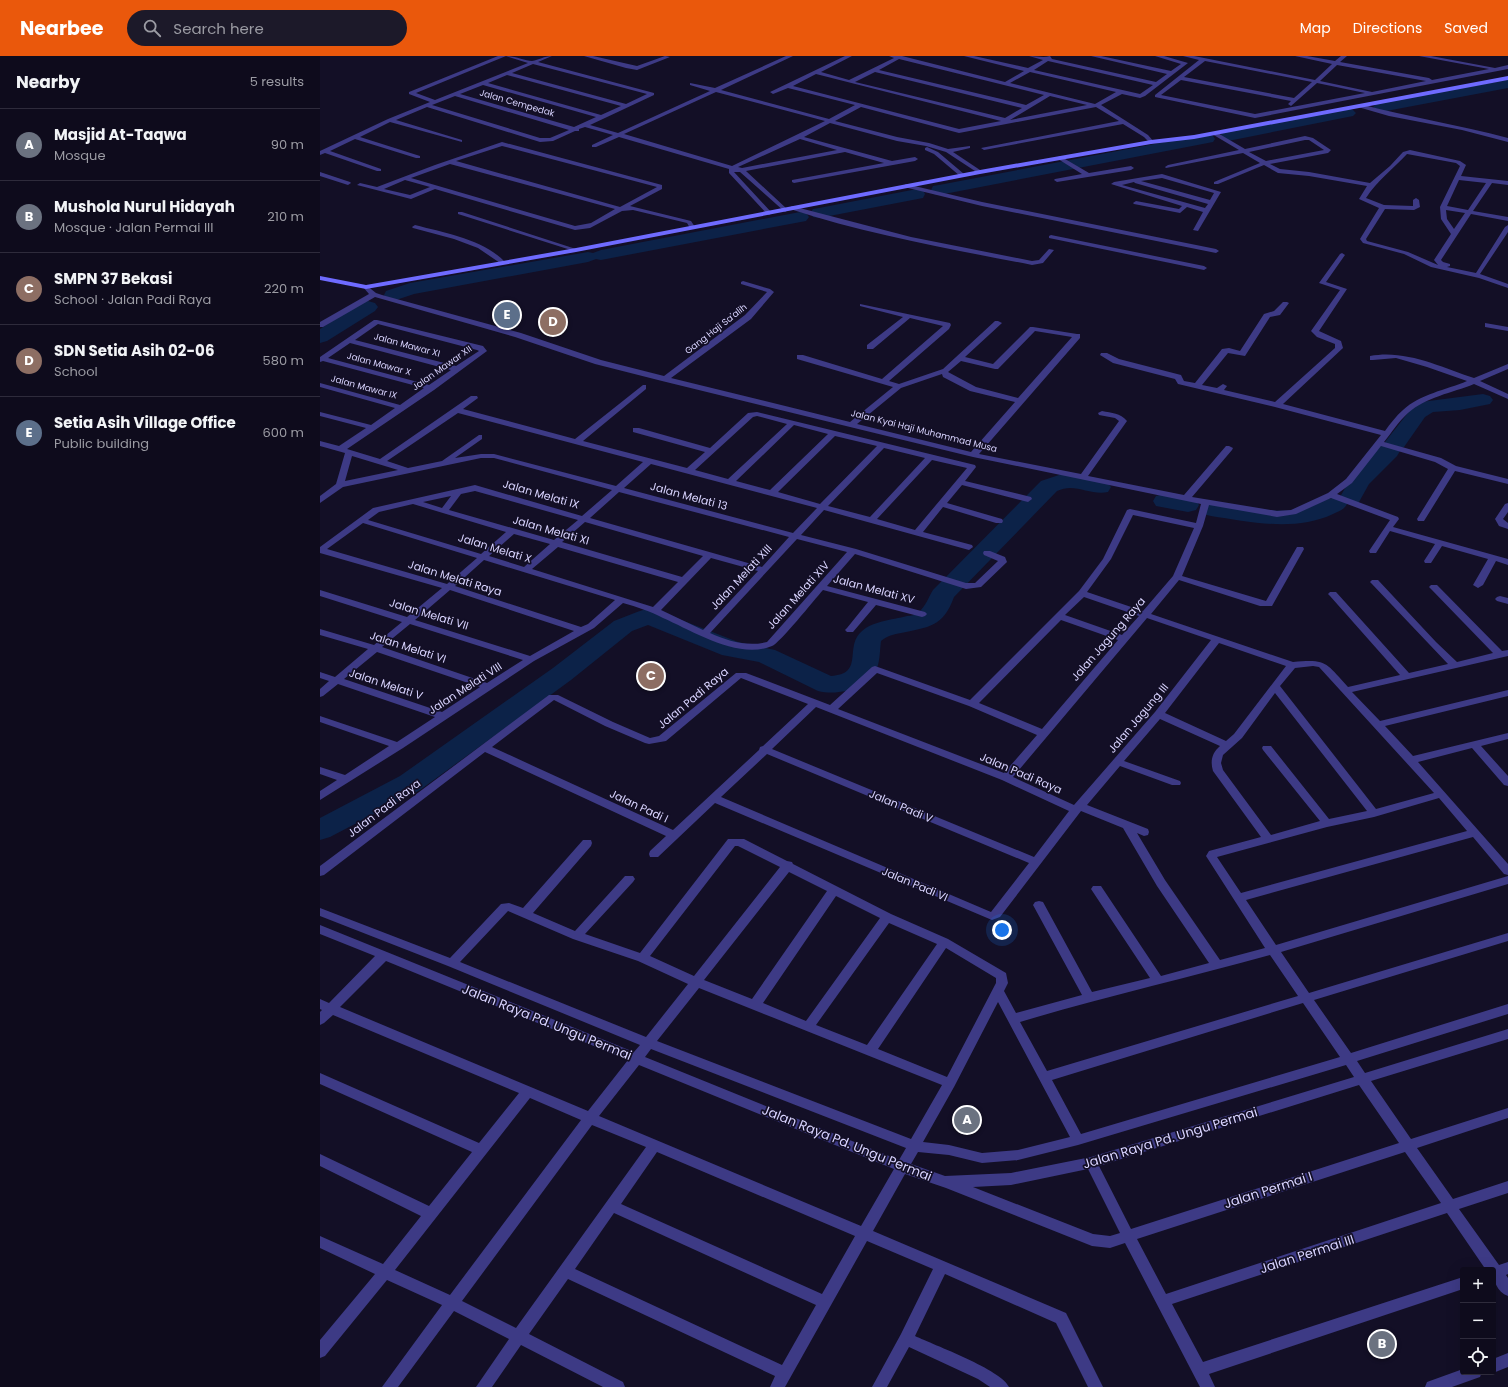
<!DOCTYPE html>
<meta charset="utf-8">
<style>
body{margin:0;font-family:Poppins,sans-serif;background:#1c1929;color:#f1f3f6}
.controls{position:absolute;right:12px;bottom:12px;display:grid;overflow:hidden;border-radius:4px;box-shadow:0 4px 16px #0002}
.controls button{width:36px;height:36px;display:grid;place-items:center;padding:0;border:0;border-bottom:1px solid #2e2b3b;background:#0e0b1c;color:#f1f3f6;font:20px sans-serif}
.you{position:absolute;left:682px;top:874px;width:14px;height:14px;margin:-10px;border:3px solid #fff;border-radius:50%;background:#1a73e8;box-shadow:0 0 0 6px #1a73e833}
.badge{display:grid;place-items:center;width:26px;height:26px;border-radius:50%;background:#ea580c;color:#fff;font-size:13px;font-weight:700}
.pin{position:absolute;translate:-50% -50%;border:2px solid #fff;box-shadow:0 1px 4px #0006}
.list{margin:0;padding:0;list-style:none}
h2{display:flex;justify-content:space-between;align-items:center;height:52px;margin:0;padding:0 16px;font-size:17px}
h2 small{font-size:13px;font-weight:400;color:#9b9ba3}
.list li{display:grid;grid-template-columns:26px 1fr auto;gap:12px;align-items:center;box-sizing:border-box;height:72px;padding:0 16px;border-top:1px solid #2e2b3b}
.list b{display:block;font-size:15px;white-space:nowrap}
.list p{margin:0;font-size:13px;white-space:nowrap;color:#9b9ba3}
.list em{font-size:13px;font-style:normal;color:#9b9ba3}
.icon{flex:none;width:22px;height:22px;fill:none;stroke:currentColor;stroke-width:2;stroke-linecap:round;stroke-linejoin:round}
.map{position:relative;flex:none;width:1188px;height:1331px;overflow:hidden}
header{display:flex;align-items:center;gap:24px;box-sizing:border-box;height:56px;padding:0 20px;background:#ea580c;color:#fff}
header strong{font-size:19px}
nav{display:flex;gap:22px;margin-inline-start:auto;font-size:14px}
.search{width:280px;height:36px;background:#1c1929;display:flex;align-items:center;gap:10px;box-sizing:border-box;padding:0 14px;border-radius:22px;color:#9b9ba3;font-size:15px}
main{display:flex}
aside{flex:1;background:#0e0b1c}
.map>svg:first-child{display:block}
</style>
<header>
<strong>Nearbee</strong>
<div class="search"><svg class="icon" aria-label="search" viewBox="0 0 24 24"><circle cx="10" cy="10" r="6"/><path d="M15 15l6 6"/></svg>Search here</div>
<nav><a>Map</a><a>Directions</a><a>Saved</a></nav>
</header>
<main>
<aside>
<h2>Nearby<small>5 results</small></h2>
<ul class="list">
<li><span class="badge" style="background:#6b7280">A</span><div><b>Masjid At-Taqwa</b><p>Mosque</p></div><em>90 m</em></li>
<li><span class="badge" style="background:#6b7280">B</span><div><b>Mushola Nurul Hidayah</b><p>Mosque · Jalan Permai III</p></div><em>210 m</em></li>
<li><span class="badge" style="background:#8d6e63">C</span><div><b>SMPN 37 Bekasi</b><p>School · Jalan Padi Raya</p></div><em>220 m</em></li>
<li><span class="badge" style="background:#8d6e63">D</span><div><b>SDN Setia Asih 02-06</b><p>School</p></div><em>580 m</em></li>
<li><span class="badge" style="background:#5c6f8a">E</span><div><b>Setia Asih Village Office</b><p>Public building</p></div><em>600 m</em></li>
</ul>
</aside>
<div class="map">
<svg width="1188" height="1331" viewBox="0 0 1188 1331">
<rect width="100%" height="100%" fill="#130f26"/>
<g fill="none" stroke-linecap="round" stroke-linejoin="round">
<!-- river -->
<path fill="#0c2248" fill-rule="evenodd" d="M1188,24V32L1061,56L1056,54L1053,51L1056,48L1061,46Z
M1028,52L1033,54L1036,57L1033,60L908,85L902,83L900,80L902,77L908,75Z
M887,78L893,80L895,83L893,86L619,139L613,138L611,134L613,130L619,129Z
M597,133L603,134L605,138L603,142L499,162L493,161L490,157L493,153L499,152Z
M480,156L486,157L489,161L486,165L281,204L276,203L268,206L94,238L73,245L66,243L64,239L66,235L90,227L268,196L273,197L281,194Z
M48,245L55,247L58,251L55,255L7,285L0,287V273L41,247Z
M1163,338L1170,340L1173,344L1170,348L1140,354L1113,356L1105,361L1084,391L1078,392L1080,395L1077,400L1049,428L1039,446L1031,448L1027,447V448C1024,454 1019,455 1013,458C975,476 930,466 891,460L883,458L880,453L883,448L891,446C921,450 953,458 983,453C996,451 1007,439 1021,442L1020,441L1032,420L1061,390L1067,389L1065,386L1091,353L1101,346Z
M742,418C754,417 784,421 791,431L788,436C770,440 755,426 737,435L634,541C623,571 609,571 581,577C574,578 567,580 561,585C560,592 560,602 558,609C551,633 519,640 498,635L439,606L402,599L328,569L312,575L251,624L100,734L10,781L0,784V762L80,720L233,612L294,565L317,556L326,553L351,560L418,586L455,594L511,620C544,618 525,593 540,577C551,565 572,564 587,560C591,560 595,559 598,557C606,550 608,542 613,534L721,425Z
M844,438L876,444L879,449L876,454L868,456L836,450L833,445L836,440Z"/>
<!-- street -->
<path fill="#3d3a85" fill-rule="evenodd" d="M178,0H186L96,37L115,44L208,7L186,0C195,0 205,5 212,5C219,4 224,0 232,0L218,6L334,37V39L270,69L298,77L390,35L370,29V27L395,32L466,0H473L401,34L509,63L535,49L468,32L453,38L450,36L525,0H532L501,16L529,24L574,2L569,0H582L685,26L704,15L644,0H654L708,12L723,4L709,0C716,0 724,2 730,0L732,3L836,26L847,18L771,0H781L851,15L861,8L835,0H844L868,7L825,40L820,42L802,38L781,49L828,79L834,86L831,88L824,81L803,68L664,94L661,92L799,65L776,51L639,77L541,51L515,65L577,81L609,87L628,93L650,90V92L633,96L663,116L658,117L626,96L606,90L577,85L510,67L484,81L572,105L595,101L598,103L595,105L474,127L472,126V124L564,107L525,96L426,115L467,153L468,154L465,156L420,116H414L451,156L452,157L449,159L447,158L409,117V113L299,81L276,91H272V89L293,79L265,71L259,73V75H255L233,85L220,86L107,51L76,64L142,84V86L70,66L40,81L100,100V102H96L35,83L10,95L61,113V115H57L5,97L0,99V95L68,63L110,46L89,38V36ZM579,3L724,39L706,49L559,14ZM728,5L833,29L820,38L714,14ZM213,8L327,38L306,48L192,17ZM555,16L702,52L685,62L535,26ZM710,16L796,36L775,48L690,27ZM496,18L681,65L639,73L473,30ZM187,19L301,50L281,59L168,27ZM163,29L276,61L254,71L140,38ZM396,36L505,65L412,110L304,78ZM135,40L249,74L230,82H220L112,49ZM730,40L767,49L690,64ZM480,83L517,94L422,112L418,111Z
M264,0H273L317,10L345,0L350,1L317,14L306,12Z
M863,0H874L995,24L1012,8L975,0H987L1015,5L1021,0H1027L1020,6L1109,22L1112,24L1169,13L1099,0H1111L1175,12L1188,9V13L935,62L835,41V39L879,4ZM885,5L992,26L974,42L864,21ZM1017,9L1106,25L1052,36L1000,25ZM861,24L971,45L968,48L971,50L997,27L1045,37L935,58L841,39Z
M1040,48C1089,61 1139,69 1188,82V86L1142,74L1069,60L1038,51L1037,50Z
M892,76H896L925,93L985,80L993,82L1011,94L1008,97L950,108L960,113L989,116L1050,127L1070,110L1083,96L1090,94L1140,105L1146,109L1141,120L1188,125V129L1172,127L1153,155L1188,161V165L1151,158L1121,204L1123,206L1130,208V210L1127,211L1156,217L1185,171L1188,169V176L1160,218L1188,228V232L1159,222L1111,211L1084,198L1043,187L1040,183L1059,152L1039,143L1047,130L989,120L958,117L944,109L898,128H894V126L940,107L923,97L846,112L845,111L848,109L919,94L892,78ZM985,84H989L1004,94L946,105L929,96ZM1087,98L1136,107L1140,110L1120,151L1121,163L1131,178L1114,204L1118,209L1088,196L1047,185L1046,183L1065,153L1094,154L1100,151L1099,144L1096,142L1093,144V150L1064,149L1046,142C1057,125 1073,113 1087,98ZM1139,124L1166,127L1148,154L1127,150ZM1126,154L1145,157L1134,173L1127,163Z
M182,86L342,129V133L310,150L371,165L375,171L370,172L367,167L313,154L302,155L270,172L255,174L115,133L91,143L37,129L40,127L57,131L115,109ZM182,90L337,131L300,151L136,105ZM130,108L295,153L271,167L255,170L91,122ZM85,124L110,131L90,139L64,133Z
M607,91L618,96L644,118V120H640L614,98L605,94V92Z
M740,100L769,117L811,110L814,112L811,114L737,126L734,124L735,123L762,118L738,103V101Z
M0,116L30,126L31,127L28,129L0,120Z
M842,118L901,136L878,175L873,174L883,156L867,151L860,157L814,148L813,147L816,145L859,153L862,150L791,128L794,126ZM842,122L894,137L890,144L821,125ZM814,126L815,127L888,148L885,152L802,129Z
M586,128L662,146L896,193L899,195L896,197L662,150L584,131L583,130Z
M472,150L591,181L712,205L719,204L729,193L734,194L723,207L712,209C631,193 549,179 470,153L469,152Z
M138,156H142L259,194L254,195L138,158Z
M95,169C125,177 163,183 185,206L180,207L158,192L134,183L93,172L92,171Z
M731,179L884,210L887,212L884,214L729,182V180Z
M1022,197L1025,199L1006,226L1027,233L999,275L1021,285L1023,292L963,348L1065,375C1070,368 1076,360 1083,354C1100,338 1126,334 1147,325L1107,311L1076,302L1053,304H1050V300C1085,293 1121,311 1154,322L1188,308V313L1160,325L1188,338V343L1154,328C1132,337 1106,341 1088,357C1079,365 1072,376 1064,386L1121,402L1136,410L1188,423V428L1135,415L1104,465H1098L1097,463L1128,413L1115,406L1061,390L1032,427L1017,438L1078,461L1079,463L1073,471L1188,503V509L1176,505L1163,529L1158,532L1153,529L1168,503L1122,490L1111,507H1105L1104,505L1115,488L1070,475L1056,497H1050L1049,495L1070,464L1011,442L976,458L957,461L889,449L883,470L862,520L946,545L977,491H983L984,493L952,550H940L859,524L831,558L973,606C1007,603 1005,606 1028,631L1080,619L1010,540L1008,538L1010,536H1016L1089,617L1128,608L1052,528L1050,526L1052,524H1058L1116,586L1137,606L1173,597L1111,533L1109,531L1111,529H1117L1182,595L1188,594V600L1032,636L1060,665L1188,634V640L1065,670L1093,700L1188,677V683L1161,690L1188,720V730L1184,729L1152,692L1098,706L1188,808V819L1184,818L1153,781L926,844L956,889L1188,820V828L961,896L989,937L1188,877V885L994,944L1031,997L1188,948V958L1037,1005L1045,1017L1188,973V983L1051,1025L1091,1083L1188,1052V1062L1097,1092L1133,1143L1188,1125V1137L1139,1153L1179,1209L1188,1206V1218L1186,1219L1188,1222V1240C1177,1236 1173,1224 1173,1214H1166L1127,1157L852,1248L883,1306L1143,1221V1233L889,1318L895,1331H880L805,1187L790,1192L772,1190L626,1132L585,1118L553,1175L746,1257L783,1331H768L736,1267L625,1218L595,1280C614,1289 682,1314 689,1331H670L658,1323L589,1291L567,1331H552L581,1278L613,1213L547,1185L465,1331H450L455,1320L248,1223L209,1278L303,1326L305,1331H283L201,1289L172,1331H156L189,1283L134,1255L78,1331H62L122,1249L67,1224L5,1300L0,1302V1284L55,1218L0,1192V1180L63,1208L101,1160L0,1110V1098L109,1150L152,1096L0,1028V1017L159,1087L199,1037L13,959L4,967L0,969V956L2,954L0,953V943L9,947L55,900L0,878V869L314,996L320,989L128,910L0,860V852L130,902L181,848L189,847L203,852L263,784H271L272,787L271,790L213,857L255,875L305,820H313L315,823L313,826L265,878L320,897L408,783H424L467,805L472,806L473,808L571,858L628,883L686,917L688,927L684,935L696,957L762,939L713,849L715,846L719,845L723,846L772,936L830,922L771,833L773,830H781L841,920L889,907L837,830L803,772L761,755L680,861L672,864L395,747L338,801H330L329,798L330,795L346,780L165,696L4,819L0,820V810L229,639H238L293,666L330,682L339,680L416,617H426L510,649L552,611L555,610L650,644L759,535L783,503L807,454L810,453L876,467L881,448L653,401L342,325L275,308L195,281L55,241L3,271H0V266L49,238L43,231L46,229L56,237L62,239L201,277L281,304L344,320L425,259L447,236L421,228V226L423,225L450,233L454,236L431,263L351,322L530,366L573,331L477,303V299H483L562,323L623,270L590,262L553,293H547V289L583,261L540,250V248L630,267L631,269L629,273L569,325L579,328L623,313L675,265H678L682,267L645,301L673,308L710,271H713L757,278H760V282L659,398L761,418L799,365L795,362L779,359L778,357L782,355C792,357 800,357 807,365L768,420L864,439L906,390H909L913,392L912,394L872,441L957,455L971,454L1008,437L1026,423L1061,379L955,351L858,328L855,323L793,307L780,299L781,297H787L799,303L861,319L864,325L875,327L902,293L909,292L920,295L944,258L954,255L963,246H967L969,247L960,259L950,261L925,300L908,297L882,329L897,332L903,328L907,330L904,334L955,346L1015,292V288L997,281L991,275L1020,234L999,227L1020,198ZM715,275L752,281L698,342L656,331L628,316L641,305L675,313H678ZM622,318L623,321L650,335L695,346L651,396L537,368L581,332ZM813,459L874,472L853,520L823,555L767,536L791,503ZM764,541L819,560L802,579L745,559ZM827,562L891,584L835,656L754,749L693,721ZM741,564L798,584L722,673L659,647ZM899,587L966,610L914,678L906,685L845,657ZM993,610L999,611L1114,737L1056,753L960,630L975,612ZM557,617L649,650L717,679L684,717L518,653ZM421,622L488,648L443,690L440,691L439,694L353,774L172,691L234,644L285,670L325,687L329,688L346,685ZM955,637L1047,755L1009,763L951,690H943L942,692L943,694L1000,765L951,779L903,714L901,707L903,699L922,682ZM496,651L682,724L749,755L714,801L452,693ZM840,663L900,690C892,697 890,705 893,715L941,781L889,795L886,800L945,892L900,904L845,824L817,777L824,780L828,779L829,776L828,773L767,749L800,710L852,729H860L861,727L860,725L804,705ZM447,698L709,807L671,856L401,741ZM1119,742L1147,775L921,837L897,801L1007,771L1054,761ZM415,790H418L460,811L374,920L330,900ZM469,816L507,835L432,943L384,924ZM516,840L560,862L486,965L443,947ZM188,855L253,883L318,905L368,928L326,981L140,906ZM569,867L617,888L547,989L496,969ZM626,892L676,922V927L627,1021L558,993ZM950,899L978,940L727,1015L700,966C783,941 867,922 950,899ZM66,905L308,1004L268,1055L20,951ZM379,932L622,1029L591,1083L337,985ZM678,946L750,1081L698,1094L662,1097L629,1089L603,1086L634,1031ZM983,947L1020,1001L761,1078L732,1024ZM331,993L586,1092L579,1104L325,1001ZM319,1009L574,1113L541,1170L279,1060ZM1026,1009L1034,1021L771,1101L691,1117L625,1120L591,1108L598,1096L629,1099L662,1107L698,1104L758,1089ZM1039,1029L1079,1087L811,1173L779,1110ZM210,1042L261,1064L130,1239L75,1214ZM272,1069L326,1091L196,1272L142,1245ZM337,1096L535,1180L502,1238L301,1148ZM1085,1096L1121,1147L846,1238L817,1183ZM768,1113L800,1177L790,1180L773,1178L653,1131L691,1129ZM294,1157L496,1249L462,1309L255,1213Z
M54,264H57L163,290L167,295L114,334L27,393L60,403L151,340H157L158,342L143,353L255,383L323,329H326V333L263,385L367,412L385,396L313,376V372H319L390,392L428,357L437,356L655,409L656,411L645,425L711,441L712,443L708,446L642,429L627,447L682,463L683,465L682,467H676L623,451L603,476L652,489L653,491L649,494L504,454L481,479L536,493L646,527H655L678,505L664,499L663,497L664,495H670L685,501L687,506L661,531L646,533L535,498L507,530L605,556L607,558L605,560L602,561L556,549L533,576H527L525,574L527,572L548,546L503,534C495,543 459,588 452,590C418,604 373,575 343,562C330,555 317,551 303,547L274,572L214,605L83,692L0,744V735L17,724L0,718V711L25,719L69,690L0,666V660L77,686L115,661L18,628L3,640L0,641V633L9,625L0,622V616L15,621L48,593L0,579V573L54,589L82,566L0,540V534L87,561L122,532L0,497V491L53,452L155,429L262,460L292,434L174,402H161L23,431L0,447V440L16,428L25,397L0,390V385L19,390L46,372L0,360V356L51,369L75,352L0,331V327L80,349L104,332L3,305L0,306V301ZM58,268L157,294L159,295L136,310L35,284ZM30,287L131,314L109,329L8,302ZM138,357L323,406L296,430L174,398H161L135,402L162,383V379H159L122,405L88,412L67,405ZM437,360L467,368L408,423L375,414L433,361ZM474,369L508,378L450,434L416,425ZM515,380L557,390L500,448L458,436ZM564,392L605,402L550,461L508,450ZM32,400L78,414L25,425ZM612,404L647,412L595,474L557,463ZM331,408L497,452L473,477L304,432ZM155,435L258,464L234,484L129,454L141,438ZM299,436L469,481L442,511L270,462ZM131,440L122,452L103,446ZM93,448L186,476L161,498L48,464L59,456ZM265,466L383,500L362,521L242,486ZM43,467L157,502L127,528L7,493ZM194,478L230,488L204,511L169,500ZM477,483L527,496L447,586C427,591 408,585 390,577ZM238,491L358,526L333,551L212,513ZM391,502L438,515L383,574L341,554ZM164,504L295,544L268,568L261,571L135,530ZM130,534L254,575L210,600L95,564ZM90,568L203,604L167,627L62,591ZM57,596L160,631L122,656L24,623Z
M1165,267L1188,271V275L1165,271Z
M1188,447V456L1183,463L1188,467V473L1179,470L1175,463L1185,448Z
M1180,540L1188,542V548L1177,545L1175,543L1177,541Z
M1188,1297V1311L1173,1317L1171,1316H1173V1303Z
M1143,1313V1316H1162L1160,1321L1132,1331H1105L1107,1326Z"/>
<!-- secondary -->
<path fill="#6f6bff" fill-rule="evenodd" d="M1188,20V24L874,83L831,88L660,118L256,196L46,233L0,224V220L46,229L256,192L660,114L831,84L874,79Z"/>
</g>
<g text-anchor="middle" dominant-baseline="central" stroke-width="3.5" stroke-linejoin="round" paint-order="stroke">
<!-- far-street labels -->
<g font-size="9" fill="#d9d4ff" stroke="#130f26">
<text transform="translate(197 47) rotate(16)">Jalan Cempedak</text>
<text transform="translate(396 273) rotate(-38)">Gang Haji Sa'alih</text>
<text transform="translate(87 289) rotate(15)">Jalan Mawar XI</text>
<text transform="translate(59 308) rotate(15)">Jalan Mawar X</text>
<text transform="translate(122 312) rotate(-35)">Jalan Mawar XII</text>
<text transform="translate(44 331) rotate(15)">Jalan Mawar IX</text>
<text transform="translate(604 375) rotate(14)">Jalan Kyai Haji Muhammad Musa</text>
</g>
<!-- street labels -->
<g font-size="11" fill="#d9d4ff" stroke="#130f26">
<text transform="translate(221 438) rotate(16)">Jalan Melati IX</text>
<text transform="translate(369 440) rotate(15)">Jalan Melati 13</text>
<text transform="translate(231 474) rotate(16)">Jalan Melati XI</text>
<text transform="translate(175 492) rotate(17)">Jalan Melati X</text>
<text transform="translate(421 521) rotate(-47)">Jalan Melati XIII</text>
<text transform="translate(135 522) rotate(17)">Jalan Melati Raya</text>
<text transform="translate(554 533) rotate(15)">Jalan Melati XV</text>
<text transform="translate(478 539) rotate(-48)">Jalan Melati XIV</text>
<text transform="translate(109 558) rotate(17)">Jalan Melati VII</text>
<text transform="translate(788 583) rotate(-49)">Jalan Jagung Raya</text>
<text transform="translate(88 591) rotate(18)">Jalan Melati VI</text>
<text transform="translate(66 628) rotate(18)">Jalan Melati V</text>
<text transform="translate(145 632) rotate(-33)">Jalan Melati VIII</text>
<text transform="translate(373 642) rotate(-40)">Jalan Padi Raya</text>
<text transform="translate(818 662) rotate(-50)">Jalan Jagung III</text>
<text transform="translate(701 717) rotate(23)">Jalan Padi Raya</text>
<text transform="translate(319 750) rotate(25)">Jalan Padi I</text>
<text transform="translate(581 750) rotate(23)">Jalan Padi V</text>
<text transform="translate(64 752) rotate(-37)">Jalan Padi Raya</text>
<text transform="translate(595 828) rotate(23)">Jalan Padi VI</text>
</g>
<!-- near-street labels -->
<g font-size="13" fill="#d9d4ff" stroke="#130f26">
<text transform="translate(227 966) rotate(22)">Jalan Raya Pd. Ungu Permai</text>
<text transform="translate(850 1082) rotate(-17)">Jalan Raya Pd. Ungu Permai</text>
<text transform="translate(527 1087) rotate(22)">Jalan Raya Pd. Ungu Permai</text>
<text transform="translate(948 1134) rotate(-18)">Jalan Permai I</text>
<text transform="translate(987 1198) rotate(-18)">Jalan Permai III</text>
</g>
</g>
</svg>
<div class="controls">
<button>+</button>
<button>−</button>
<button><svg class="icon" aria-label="locate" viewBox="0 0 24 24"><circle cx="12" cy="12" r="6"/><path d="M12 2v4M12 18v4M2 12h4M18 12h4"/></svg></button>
</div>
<div class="you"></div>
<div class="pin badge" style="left:647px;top:1064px;background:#6b7280">A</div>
<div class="pin badge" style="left:1062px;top:1288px;background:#6b7280">B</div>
<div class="pin badge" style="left:331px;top:620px;background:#8d6e63">C</div>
<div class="pin badge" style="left:233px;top:266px;background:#8d6e63">D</div>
<div class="pin badge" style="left:187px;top:259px;background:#5c6f8a">E</div>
</div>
</main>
